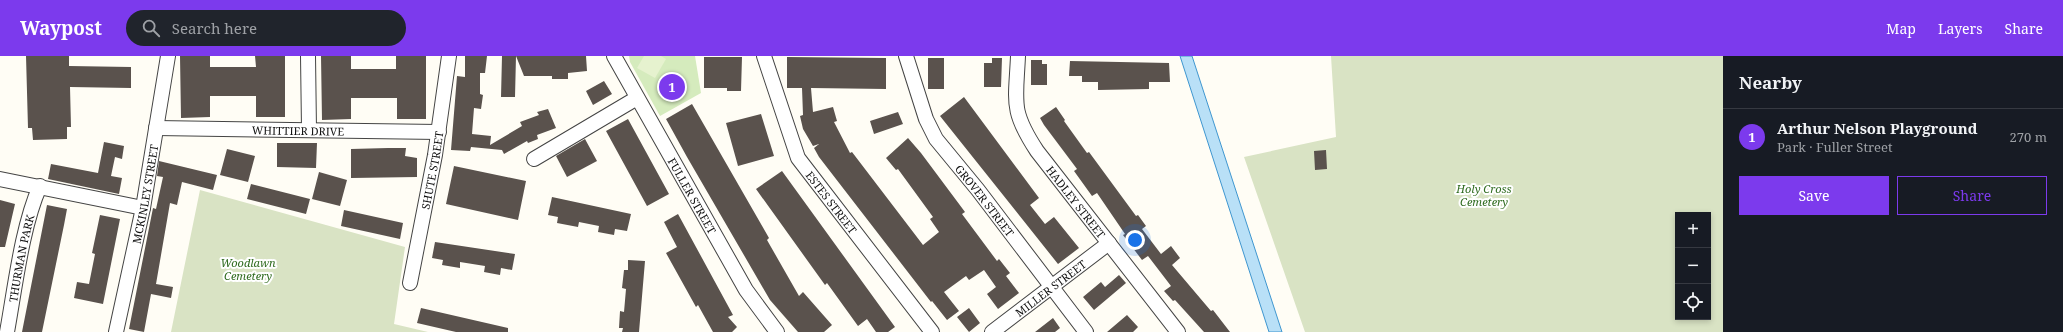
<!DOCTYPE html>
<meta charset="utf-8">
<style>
body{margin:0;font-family:"Noto Serif",serif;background:#20242c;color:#f1f3f6}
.controls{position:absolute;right:12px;bottom:12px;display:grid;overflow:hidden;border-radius:0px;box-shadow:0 2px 6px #0003}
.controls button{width:36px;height:36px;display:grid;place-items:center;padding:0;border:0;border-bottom:1px solid #363941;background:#171b24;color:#f1f3f6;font:20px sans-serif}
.you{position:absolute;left:1135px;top:184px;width:14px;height:14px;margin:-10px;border:3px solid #fff;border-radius:50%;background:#1a73e8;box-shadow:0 0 0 6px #1a73e833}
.badge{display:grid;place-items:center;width:26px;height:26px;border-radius:50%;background:#7c3aed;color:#fff;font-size:13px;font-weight:700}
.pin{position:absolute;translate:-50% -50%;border:2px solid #fff;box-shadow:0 1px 4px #0006}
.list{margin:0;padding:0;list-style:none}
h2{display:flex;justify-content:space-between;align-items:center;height:52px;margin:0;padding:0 16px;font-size:17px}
h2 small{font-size:13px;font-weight:400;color:#9ea1a6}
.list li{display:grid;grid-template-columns:26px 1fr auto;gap:12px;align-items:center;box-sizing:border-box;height:56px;padding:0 16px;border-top:1px solid #363941}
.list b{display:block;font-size:15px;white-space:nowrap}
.list p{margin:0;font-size:13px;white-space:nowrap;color:#9ea1a6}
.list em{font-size:13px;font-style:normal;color:#9ea1a6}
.actions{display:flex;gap:8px;padding:12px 16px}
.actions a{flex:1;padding:9px 0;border:1px solid #7c3aed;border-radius:0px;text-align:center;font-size:14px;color:#7c3aed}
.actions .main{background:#7c3aed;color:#fff}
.icon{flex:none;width:22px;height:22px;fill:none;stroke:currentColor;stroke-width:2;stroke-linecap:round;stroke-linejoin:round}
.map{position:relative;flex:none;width:1723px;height:276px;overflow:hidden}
header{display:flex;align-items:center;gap:24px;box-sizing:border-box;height:56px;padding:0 20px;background:#7c3aed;color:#fff}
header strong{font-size:19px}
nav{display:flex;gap:22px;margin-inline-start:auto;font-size:14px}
.search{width:280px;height:36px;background:#20242c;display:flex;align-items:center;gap:10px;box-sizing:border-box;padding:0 14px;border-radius:22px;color:#9ea1a6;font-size:15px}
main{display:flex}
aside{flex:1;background:#171b24}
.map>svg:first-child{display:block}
</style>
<header>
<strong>Waypost</strong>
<div class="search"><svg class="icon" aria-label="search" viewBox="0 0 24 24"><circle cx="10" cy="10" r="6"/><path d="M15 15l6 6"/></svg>Search here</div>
<nav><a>Map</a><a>Layers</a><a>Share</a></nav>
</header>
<main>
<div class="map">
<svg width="1723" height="276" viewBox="0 0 1723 276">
<rect width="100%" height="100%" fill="#fffdf5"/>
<!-- green -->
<path fill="#d5ebbd" d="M629,0H695L701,37L660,60L630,6Z"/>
<!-- cemetery -->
<path fill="#d9e3c4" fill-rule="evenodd" d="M1331,0H1723V276H1305L1244,101L1336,81ZM1678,159H1708V261H1678Z
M200,134L405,191L394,268L428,276H171Z"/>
<!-- pitch -->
<path fill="#e6f2cf" d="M644,0H661L666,3L655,22L637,12Z"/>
<!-- water -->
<path fill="#b9e0f7" stroke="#3f96cf" d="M1180,0H1192L1282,276H1269Z"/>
<!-- building -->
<path fill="#5a524d" d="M26,0H69V10L131,11V32L70,31L71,71H67V83L33,84L32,72H28Z
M180,0H210V11H256L255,0H285V61H256V40H210V61L181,62Z
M321,0H351V13H396V0H426V63H397V42H351V63L322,64Z
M465,0H487L485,17H480V38L483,39L481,53L474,52L472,78L491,80L490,89L522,70L520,66L539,59L537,56L548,53L556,72L537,79L538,83L528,87L527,85L504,98L502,94L471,91L470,95L451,94L457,20L465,21Z
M502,0H586L587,15L568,17V23H552V20H524L516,0L515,41H501Z
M704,1H742L741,35H727V32H704Z
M787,1L886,2V33L811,32L813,56L833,51L837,65L834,66L850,97L852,96L923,189L939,176L930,163L933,161L898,113L896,114L886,102L908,82L921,97L965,156L962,158L997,205L999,203L1010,217L1006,220L1019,237L998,253L987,238L996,231L984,214L969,224L966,220L944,236L959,255L947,264L932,245L931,246L819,101L814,92L819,88L813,90L803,73L800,60L803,59L802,32H787Z
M928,2H944V33H928Z
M992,2H1002L1001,31H984V7H992Z
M1031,4H1042V8H1047V29H1031Z
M1070,5L1169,7L1170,26H1149V33L1098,34V26H1082V20H1069Z
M604,25L612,38L593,49L586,35Z
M964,41L1039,142L1030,149L1045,168L1054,161L1079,192L1058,208L940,60Z
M692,48L769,182L767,184L799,240L803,236L832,269L824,276H798L770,244L687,101L666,63Z
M1056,51L1065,64L1064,65L1087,97L1089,96L1136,160L1138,159L1146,170L1142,173L1161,198L1171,190L1180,202L1172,209L1211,255L1213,254L1230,276H1204L1175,244L1173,245L1164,235L1171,230L1148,200L1142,204L1123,179L1125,178L1097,137L1092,140L1074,115L1077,113L1044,69L1040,62Z
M898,56L903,68L874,78L870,65Z
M761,58L774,100L738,110L726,67Z
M628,63L669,138L647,150L606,75Z
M585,83L597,105L567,121L556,100Z
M104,86L124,90L122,103L115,101L111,120L122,122L119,138L48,123L51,108L98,117Z
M277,87H317L316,112L277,111Z
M388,92H406L405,100L417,102V121L351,122V93Z
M227,93L255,100L248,126L220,119Z
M1326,94L1327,113L1315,114L1314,95Z
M159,105L217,119L213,134L182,126L177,149L170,147L156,228L173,231L171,242L151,238L144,276L129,273L153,152L156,153L163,121L157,120Z
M454,110L526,125L518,164L446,148Z
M782,115L895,271L888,276H876L867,263L858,270L827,227L825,229L756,133Z
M319,116L347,124L340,150L312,143Z
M251,128L310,143L306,158L247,143Z
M552,141L631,158L627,175L615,173L614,179L598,176L599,170L579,166L578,171L557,167L558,161L548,159Z
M0,144L15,148L5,191H0Z
M47,149L67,153L64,169L42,276H22Z
M344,154L403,167L400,183L341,170Z
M678,158L733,259L728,261L737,271L732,276H713L698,249L696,251L666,197L677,191L664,166Z
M100,159L120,163L103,248L74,242L77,226L89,228L95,198L92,197Z
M435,186L515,198L512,214L501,212L500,219L484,216L485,210L460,206V212L442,209L443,204L432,202Z
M628,204L645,205L639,276H622L623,272H619L620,255L624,256L626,233L622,232L624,214H628Z
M1119,219L1126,227L1094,254L1083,241L1101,226L1105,231Z
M421,252L508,272V276H456L417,267Z
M969,252L980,267L969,276L957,261Z
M1127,259L1138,271L1133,276H1107Z
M1053,262L1060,272L1055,276H1035Z"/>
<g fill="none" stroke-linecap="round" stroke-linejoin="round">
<defs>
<g id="minor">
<path d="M308,0L309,73"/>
<path id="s1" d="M614,0L746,234L777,276"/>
<path id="s2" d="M764,0L798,102L932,276"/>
<path id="s3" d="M906,0L926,63L936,83L978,134L1086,276"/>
<path id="s4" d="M1018,0C1016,46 1010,54 1037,95L1178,276"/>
<path id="s5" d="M156,72L439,76"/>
<path d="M534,103L637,42"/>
<path d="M0,123L143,152"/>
<path id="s6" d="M410,227L435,99L449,0"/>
<path id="s7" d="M7,276C15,232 22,170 40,130"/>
<path id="s8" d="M116,276L143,152L168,0"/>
<path id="s9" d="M992,276L1109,187"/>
</g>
</defs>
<!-- minor casing -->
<use href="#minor" stroke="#444" stroke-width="16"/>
<!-- minor -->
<use href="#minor" stroke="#fff" stroke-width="14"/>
</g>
<g text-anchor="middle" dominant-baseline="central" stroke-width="4" stroke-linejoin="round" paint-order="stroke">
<!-- street labels -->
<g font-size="11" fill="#111" stroke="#fff">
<text stroke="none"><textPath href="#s5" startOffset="142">WHITTIER DRIVE</textPath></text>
<text stroke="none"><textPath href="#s6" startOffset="115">SHUTE STREET</textPath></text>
<text stroke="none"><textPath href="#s8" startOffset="141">MCKINLEY STREET</textPath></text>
<text stroke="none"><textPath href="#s1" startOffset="160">FULLER STREET</textPath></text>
<text stroke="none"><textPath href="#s3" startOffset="167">GROVER STREET</textPath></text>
<text stroke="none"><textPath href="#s4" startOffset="164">HADLEY STREET</textPath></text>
<text stroke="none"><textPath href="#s2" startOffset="163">ESTES STREET</textPath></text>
<text stroke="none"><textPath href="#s7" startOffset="75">THURMAN PARK</textPath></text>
<text stroke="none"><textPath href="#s9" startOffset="73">MILLER STREET</textPath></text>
</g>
<!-- park labels -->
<g font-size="11" font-style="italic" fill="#2f6b1f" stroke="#fff">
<text x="1484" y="132">Holy Cross<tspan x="1484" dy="13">Cemetery</tspan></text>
<text x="248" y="206">Woodlawn<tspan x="248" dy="13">Cemetery</tspan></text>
</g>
</g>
</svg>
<div class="controls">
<button>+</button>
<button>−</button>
<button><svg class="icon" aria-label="locate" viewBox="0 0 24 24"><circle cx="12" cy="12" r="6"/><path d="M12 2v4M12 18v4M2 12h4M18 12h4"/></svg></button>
</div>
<div class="you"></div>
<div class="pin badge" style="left:672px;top:31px">1</div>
</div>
<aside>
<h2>Nearby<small></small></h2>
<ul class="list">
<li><span class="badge">1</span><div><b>Arthur Nelson Playground</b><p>Park · Fuller Street</p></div><em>270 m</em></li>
</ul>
<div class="actions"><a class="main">Save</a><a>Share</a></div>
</aside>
</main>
